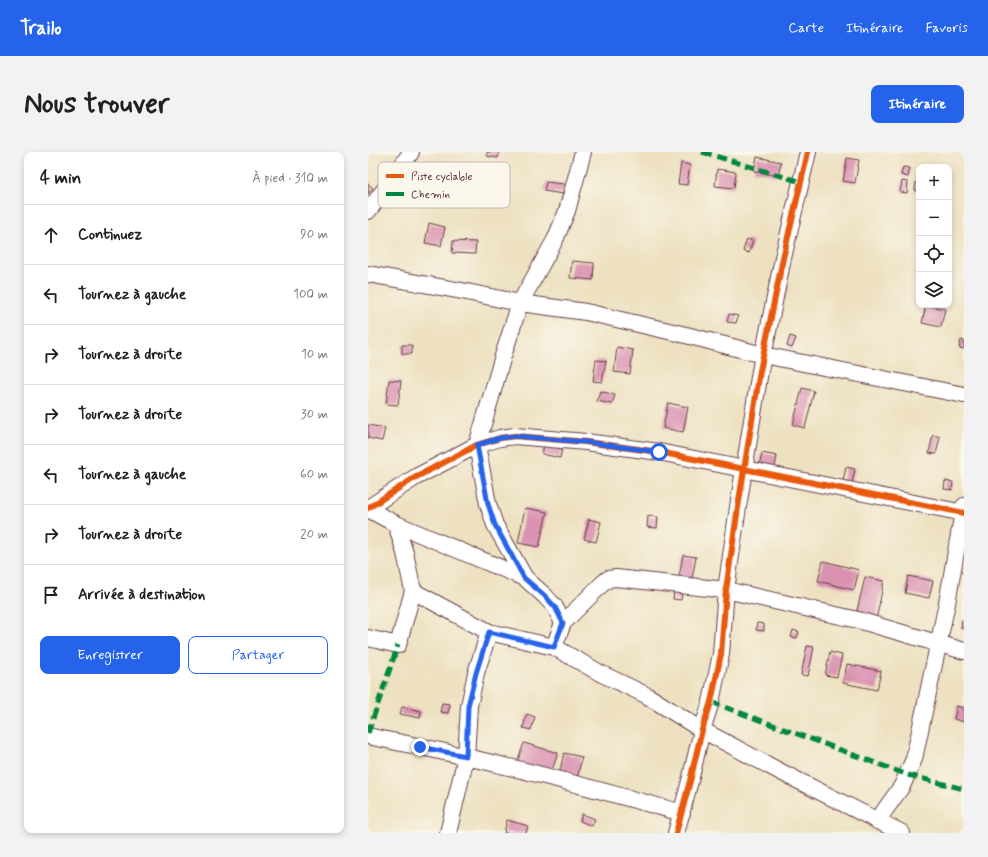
<!DOCTYPE html>
<html lang="fr">
<meta charset="utf-8">
<style>
body{margin:0;font-family:Mynerve,sans-serif;background:#f2f2f2;color:#202124}
.controls{position:absolute;right:12px;top:12px;display:grid;overflow:hidden;border-radius:8px;box-shadow:0 2px 6px #0003}
.controls button{width:36px;height:36px;display:grid;place-items:center;padding:0;border:0;border-bottom:1px solid #e0e0e0;background:#fff;color:#202124;font:20px sans-serif}
.stop{position:absolute;width:12px;height:12px;margin:-9px;border:3px solid #2563eb;border-radius:50%;background:#fff}
.stop.end{background:#2563eb;border-color:#fff;box-shadow:0 1px 4px #0008}
.list{margin:0;padding:0;list-style:none}
h2{display:flex;justify-content:space-between;align-items:center;height:52px;margin:0;padding:0 16px;font-size:17px}
h2 small{font-size:13px;font-weight:400;color:#757577}
.list li{display:grid;grid-template-columns:26px 1fr auto;gap:12px;align-items:center;box-sizing:border-box;height:60px;padding:0 16px;border-top:1px solid #e0e0e0}
.list b{display:block;font-size:15px;white-space:nowrap}
.list em{font-size:13px;font-style:normal;color:#757577}
.actions{display:flex;gap:8px;padding:12px 16px}
.actions a{flex:1;padding:9px 0;border:1px solid #2563eb;border-radius:8px;text-align:center;font-size:14px;color:#2563eb}
.actions .main{background:#2563eb;color:#fff}
.icon{flex:none;width:22px;height:22px;fill:none;stroke:currentColor;stroke-width:2;stroke-linecap:round;stroke-linejoin:round}
.map{position:relative;flex:none;width:596px;height:681px;overflow:hidden;border-radius:8px}
header{display:flex;align-items:center;gap:24px;box-sizing:border-box;height:56px;padding:0 20px;background:#2563eb;color:#fff}
header strong{font-size:19px}
nav{display:flex;gap:22px;margin-inline-start:auto;font-size:14px}
.intro{display:flex;align-items:center;justify-content:space-between;box-sizing:border-box;height:96px;padding:0 24px}
h1{margin:0;font-size:28px}
.button{padding:10px 18px;border-radius:8px;background:#2563eb;color:#fff;font-size:14px;font-weight:700}
main{display:flex;gap:24px;padding:0 24px}
aside{flex:1;background:#fff;border-radius:8px;box-shadow:0 2px 6px #0003}
.map>svg:first-child{display:block}
</style>
<header>
<strong>Trailo</strong>
<nav><a>Carte</a><a>Itinéraire</a><a>Favoris</a></nav>
</header>
<div class="intro"><h1>Nous trouver</h1><a class="button">Itinéraire</a></div>
<main>
<aside>
<h2>4 min<small>À pied · 310 m</small></h2>
<ul class="list">
<li><svg class="icon" aria-label="ahead" viewBox="0 0 24 24"><path d="M12 20V5M6 11l6-6 6 6"/></svg><div><b>Continuez</b></div><em>90 m</em></li>
<li><svg class="icon" aria-label="left" viewBox="0 0 24 24"><path d="M17 20v-9H6M10 6l-5 5 5 5"/></svg><div><b>Tournez à gauche</b></div><em>100 m</em></li>
<li><svg class="icon" aria-label="right" viewBox="0 0 24 24"><path d="M7 20v-9h11M14 6l5 5-5 5"/></svg><div><b>Tournez à droite</b></div><em>10 m</em></li>
<li><svg class="icon" aria-label="right" viewBox="0 0 24 24"><path d="M7 20v-9h11M14 6l5 5-5 5"/></svg><div><b>Tournez à droite</b></div><em>30 m</em></li>
<li><svg class="icon" aria-label="left" viewBox="0 0 24 24"><path d="M17 20v-9H6M10 6l-5 5 5 5"/></svg><div><b>Tournez à gauche</b></div><em>60 m</em></li>
<li><svg class="icon" aria-label="right" viewBox="0 0 24 24"><path d="M7 20v-9h11M14 6l5 5-5 5"/></svg><div><b>Tournez à droite</b></div><em>20 m</em></li>
<li><svg class="icon" aria-label="arrive" viewBox="0 0 24 24"><path d="M6 21V4h12l-3 4 3 4H6"/></svg><div><b>Arrivée à destination</b></div></li>
</ul>
<div class="actions"><a class="main">Enregistrer</a><a>Partager</a></div>
</aside>
<div class="map">
<svg width="596" height="681" viewBox="0 0 596 681">
<rect width="100%" height="100%" fill="#fbf7ec"/>
<filter id="ink" filterUnits="userSpaceOnUse"><feTurbulence type="fractalNoise" baseFrequency=".025" numOctaves="2"/><feDisplacementMap in="SourceGraphic" scale="8" xChannelSelector="R" yChannelSelector="G"/><feConvolveMatrix kernelMatrix="1 2 1 2 8 2 1 2 1" color-interpolation-filters="sRGB"/></filter>
<filter id="wash" filterUnits="userSpaceOnUse"><feTurbulence type="fractalNoise" baseFrequency=".012" numOctaves="4" result="noise"/><feDisplacementMap in="SourceGraphic" scale="16" xChannelSelector="R" yChannelSelector="G"/><feGaussianBlur stdDeviation="0.9" result="paint"/><feColorMatrix in="noise" values="0 0 0 0 0 0 0 0 0 0 0 0 0 0 0 0 0 1.4 0 .05"/><feComposite in="paint" operator="in"/></filter>
<g filter="url(#wash)">
<rect width="100%" height="100%" fill="#ede1c1"/>
<g id="blocks">
<!-- building -->
<path fill="#da92b0" d="M119,0H131L130,6L119,4Z
M389,5L413,10L410,24L386,19Z
M479,6L491,8L487,31L475,29Z
M313,11L322,13L319,33L310,32Z
M535,15L542,16L540,25L533,23Z
M349,17L368,20L366,36L347,34Z
M534,29L540,30L539,41L532,40Z
M178,30L196,32L195,42L176,39Z
M548,30H551V39L547,38Z
M0,32L5,36L0,42Z
M61,71L77,75L73,94L57,91Z
M379,87L385,89L381,101L375,99Z
M85,89L108,90L107,102L84,101Z
M204,109L226,111L225,128L202,126Z
M558,153L577,157L573,175L554,171Z
M361,162L370,164L368,171L359,170Z
M422,184L428,186L424,196L419,194Z
M593,188L596,189V197L591,196Z
M34,193H44V202H34Z
M249,195L265,198L262,222L246,220Z
M228,208L238,209L234,230L225,229Z
M21,228L33,229L30,253L18,252Z
M434,236L446,239L437,276L425,273Z
M232,239L247,243L244,252L229,249Z
M300,251L320,255L315,280L295,276Z
M0,273L17,276L14,289L0,286Z
M565,283L572,285L568,302L561,301Z
M176,293L194,297L192,306L174,302Z
M394,301L409,304L405,325L390,321Z
M478,315L487,317L484,331L475,329Z
M577,329L585,330L584,338L576,337Z
M157,356L179,360L171,395L150,391Z
M280,364L290,365L289,376L279,375Z
M221,367L233,370L228,390L216,387Z
M315,403L328,405L324,427L311,425Z
M455,409L491,418L486,438L450,429Z
M540,424L565,429L561,446L537,441Z
M497,425L516,429L508,468L488,463Z
M307,433L315,434L313,448L305,447Z
M594,468L596,469V477L593,476Z
M389,471L396,472V479L388,478Z
M425,478L431,480L429,486L423,485Z
M439,494L446,495L440,524L433,523Z
M462,500L474,503L469,525L457,523Z
M479,512L513,519L509,538L475,531Z
M74,551L82,552L80,561L72,560Z
M589,554L596,556V570L586,567Z
M34,555L53,559L52,566L32,562Z
M159,562L167,565L163,578L155,576Z
M156,591L190,601L183,621L149,610Z
M196,601L214,605L209,627L191,623Z
M214,662L227,667L224,674L212,669Z
M139,668L160,674L158,681H136Z"/>
</g>
</g>
<g filter="url(#ink)">
<use href="#blocks" fill-opacity="0" stroke="#623c42" stroke-width="1"/>
<g fill="none" stroke-linecap="round" stroke-linejoin="round">
<defs>
<path id="street" d="M0,59L27,24L43,0
M0,122L94,139L152,151L218,160L318,183L395,203L596,243
M0,356L48,325L109,293L132,286L147,284L218,290L291,300L596,361
M0,357L28,372L157,426L177,444L187,455L195,471L186,495
M157,426L127,373L120,352L109,293L135,204L152,151L187,88L199,59L215,0
M45,439L121,480L186,495L232,521L278,543L334,578L413,620L534,681
M195,471L234,432L240,427L248,426L358,438L490,468L596,499
M0,486L30,493L45,439L37,401L28,372
M0,584C33,591 66,597 98,605C171,621 242,641 314,661
M509,669L534,634L546,607L579,451L596,354
M80,681L98,605L101,554L108,521L121,480
M308,681L322,629L334,578L343,550L353,502L358,438L370,355L392,219L415,106L440,0"/>
</defs>
<!-- street casing -->
<use href="#street" stroke="#623c42" stroke-width="18"/>
<!-- street -->
<use href="#street" stroke="#fff" stroke-width="16"/>
<!-- quiet -->
<path stroke="#00873e" stroke-width="5" stroke-dasharray="10 5" stroke-linecap="butt" d="M334,0L433,30
M343,550L540,623L596,637
M0,581L30,493"/>
<defs>
<path id="cycleway" d="M0,356L48,325L109,293L132,286L147,284L218,290L291,300L596,361
M308,681L322,629L334,578L343,550L353,502L358,438L370,355L392,219L415,106L440,0"/>
</defs>
<!-- cycleway casing -->
<use href="#cycleway" stroke="#fbf7ec" stroke-width="8"/>
<!-- cycleway -->
<use href="#cycleway" stroke="#e8590c" stroke-width="6"/>
</g>
</g>
<g fill="none" stroke-linecap="round" stroke-linejoin="round" filter="url(#ink)">
<!-- route -->
<path stroke="#2563eb" stroke-width="5" d="M52,595L98,604L100,554L108,521L121,480L186,495L195,471L187,455L177,444L156,426L127,373L120,352L109,293L132,286L147,284L218,290L291,300"/>
</g>
<!-- legend -->
<rect x="10" y="10" width="132" height="46" rx="6" fill="#fbf7ec" stroke="#c6b6b2" stroke-width="1"/>
<rect x="18" y="22" width="18" height="4" fill="#e8590c"/>
<rect x="18" y="40" width="18" height="4" fill="#00873e"/>
<g font-size="11" fill="#4a1f2b">
<text x="43" y="28">Piste cyclable</text>
<text x="43" y="46">Chemin</text>
</g>
</svg>
<div class="controls">
<button>+</button>
<button>−</button>
<button><svg class="icon" aria-label="locate" viewBox="0 0 24 24"><circle cx="12" cy="12" r="6"/><path d="M12 2v4M12 18v4M2 12h4M18 12h4"/></svg></button>
<button><svg class="icon" aria-label="layers" viewBox="0 0 24 24"><path d="M12 4l9 5-9 5-9-5zM3 14l9 5 9-5"/></svg></button>
</div>
<div class="stop" style="left:291px;top:300px"></div>
<div class="stop end" style="left:52px;top:595px"></div>
</div>
</main>
